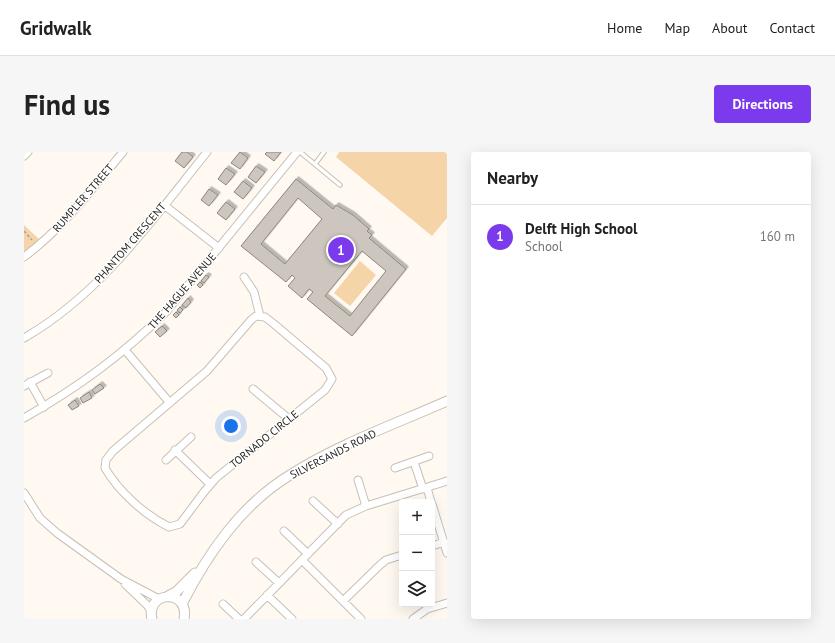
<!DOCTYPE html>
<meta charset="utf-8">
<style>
body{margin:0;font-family:"PT Sans",sans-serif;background:#f6f6f6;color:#222}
.controls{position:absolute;right:12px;bottom:12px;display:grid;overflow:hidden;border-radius:4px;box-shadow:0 4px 16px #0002}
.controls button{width:36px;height:36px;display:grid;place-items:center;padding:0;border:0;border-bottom:1px solid #e0e0e0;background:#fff;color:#222;font:20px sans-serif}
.you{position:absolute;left:207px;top:274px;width:14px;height:14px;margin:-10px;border:3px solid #fff;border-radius:50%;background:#1a73e8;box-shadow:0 0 0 6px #1a73e833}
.badge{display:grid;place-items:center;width:26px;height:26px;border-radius:50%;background:#7c3aed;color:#fff;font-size:13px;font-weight:700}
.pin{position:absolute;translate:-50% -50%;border:2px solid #fff;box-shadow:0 1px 4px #0006}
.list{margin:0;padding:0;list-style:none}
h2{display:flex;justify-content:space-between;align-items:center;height:52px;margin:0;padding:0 16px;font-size:17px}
h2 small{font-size:13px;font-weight:400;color:#767676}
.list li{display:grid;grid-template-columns:26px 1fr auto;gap:12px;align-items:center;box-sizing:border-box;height:64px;padding:0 16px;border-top:1px solid #e0e0e0}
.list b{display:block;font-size:15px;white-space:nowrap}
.list p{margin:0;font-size:13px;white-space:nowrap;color:#767676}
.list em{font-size:13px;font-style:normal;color:#767676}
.icon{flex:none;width:22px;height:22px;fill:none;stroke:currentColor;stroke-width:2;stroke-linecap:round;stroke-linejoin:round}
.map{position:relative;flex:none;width:423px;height:467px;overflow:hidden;border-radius:4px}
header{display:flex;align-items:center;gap:24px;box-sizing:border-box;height:56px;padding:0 20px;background:#fff;border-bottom:1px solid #e0e0e0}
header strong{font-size:19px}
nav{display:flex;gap:22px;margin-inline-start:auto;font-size:14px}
.intro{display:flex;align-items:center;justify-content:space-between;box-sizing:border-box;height:96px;padding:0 24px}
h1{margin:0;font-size:28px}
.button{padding:10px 18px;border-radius:4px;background:#7c3aed;color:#fff;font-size:14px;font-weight:700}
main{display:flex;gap:24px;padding:0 24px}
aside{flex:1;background:#fff;border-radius:4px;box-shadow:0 4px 16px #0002}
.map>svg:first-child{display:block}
</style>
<header>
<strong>Gridwalk</strong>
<nav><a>Home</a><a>Map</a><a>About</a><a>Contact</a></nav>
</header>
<div class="intro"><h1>Find us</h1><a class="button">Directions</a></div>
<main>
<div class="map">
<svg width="423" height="467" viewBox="0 0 423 467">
<defs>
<filter id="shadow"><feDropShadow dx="2.5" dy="-2.5" stdDeviation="0" flood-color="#0004"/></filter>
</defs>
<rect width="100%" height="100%" fill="#fff9f2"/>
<!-- green -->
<path fill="#f5d4a8" d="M315,0H423V66L408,84L312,5Z
M0,73L16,88L0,101Z
M336,109L352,123L326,154L310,141Z"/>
<!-- building -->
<path fill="#cdc6be" stroke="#8c867e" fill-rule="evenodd" filter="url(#shadow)" d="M158,0H163L169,5L160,16L151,9Z
M216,0L224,6L216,17L207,11Z
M243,0H257L250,9L241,2Z
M232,14L241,20L232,31L224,25Z
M202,16L211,22L202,33L194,27Z
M272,27L309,57L312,53L329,63L345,77L343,79L348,83L345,86L382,117L328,184L283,147L289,140L285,137L278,146L264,134L271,126L268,123L262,130L217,94ZM274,46L298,67L261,112L237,92ZM338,99L362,119L326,164L301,144Z
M219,29L228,36L219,47L210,40Z
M185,37L194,43L185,54L177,48Z
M202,50L211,57L202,68L193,61Z
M182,123L185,125L180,131L177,129Z
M176,130L179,133L176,136L173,133Z
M164,146L167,150L162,156L158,153Z
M156,155L159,158L156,161L153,158Z
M152,160L155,163L152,166L149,163Z
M138,174L143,179L136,185L131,180Z
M76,232L80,236L71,242L68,238Z
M65,240L68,246L59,251L56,246Z
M51,248L55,254L48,258L44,253Z"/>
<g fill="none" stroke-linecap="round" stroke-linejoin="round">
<defs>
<path id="service" d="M276,0L316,33
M291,12L300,0"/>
<path id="minor" d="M0,4L4,0
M140,53L195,96
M0,105C39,76 68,37 99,0
M220,125L230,140L236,164
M232,164L241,165L250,172L302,216L308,227L301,238L192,326L180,340L156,372L145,375C121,363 95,340 81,316L82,308L89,299L183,219L227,168Z
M0,186C77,142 129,67 183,0
M101,198L146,251
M6,230L20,255
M0,234L24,221
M229,237L265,267
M0,266C55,235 98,203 143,159L273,0
M151,298L186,332
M142,308L167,285
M390,310L399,337
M371,316L405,304
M334,328L342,354
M403,336L407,350
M0,341L16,366L33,381L97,427L135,447
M289,349L314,372
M408,352L423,401
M260,379L284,402
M408,394L420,390
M278,408L337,467
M232,410L255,431
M101,432L123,453L127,459
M243,443L268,467
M319,449L356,413L362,408L378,403
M199,452L215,467
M220,467L322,363L342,354L423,329
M389,467L403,457L423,451"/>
<path id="tertiary" d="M144,444L152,440L171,421
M158,452C184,401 217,353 266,323C315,292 371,272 423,249
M128,467C121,439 166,436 160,467"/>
</defs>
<!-- service casing -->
<use href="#service" stroke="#c6c0b7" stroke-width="5.5"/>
<!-- minor casing -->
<use href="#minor" stroke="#c6c0b7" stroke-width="9"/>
<!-- tertiary casing -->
<use href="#tertiary" stroke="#c6c0b7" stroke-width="11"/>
<!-- path -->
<path stroke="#a6a19c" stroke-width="1.5" stroke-dasharray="3 2" stroke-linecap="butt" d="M0,79L8,88"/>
<!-- service -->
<use href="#service" stroke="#fff" stroke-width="3.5"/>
<!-- minor -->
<use href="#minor" stroke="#fff" stroke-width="7"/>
<!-- tertiary -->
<use href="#tertiary" stroke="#fff" stroke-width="9"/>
</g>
<g text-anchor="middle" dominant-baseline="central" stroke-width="3" stroke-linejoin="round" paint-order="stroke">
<!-- street labels -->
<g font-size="11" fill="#262420" stroke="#fff">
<text transform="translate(59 46) rotate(-49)">RUMPLER STREET</text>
<text transform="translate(106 91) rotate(-49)">PHANTOM CRESCENT</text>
<text transform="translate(158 139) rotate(-49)">THE HAGUE AVENUE</text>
<text transform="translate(240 287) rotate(-39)">TORNADO CIRCLE</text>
<text transform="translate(309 302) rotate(-27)">SILVERSANDS ROAD</text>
</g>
</g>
</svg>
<div class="controls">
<button>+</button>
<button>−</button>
<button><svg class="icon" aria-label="layers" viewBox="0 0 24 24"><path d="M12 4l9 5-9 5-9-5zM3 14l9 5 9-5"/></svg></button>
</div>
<div class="you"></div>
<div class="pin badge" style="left:317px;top:98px">1</div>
</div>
<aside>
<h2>Nearby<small></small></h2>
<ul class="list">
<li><span class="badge">1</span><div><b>Delft High School</b><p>School</p></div><em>160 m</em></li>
</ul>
</aside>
</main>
